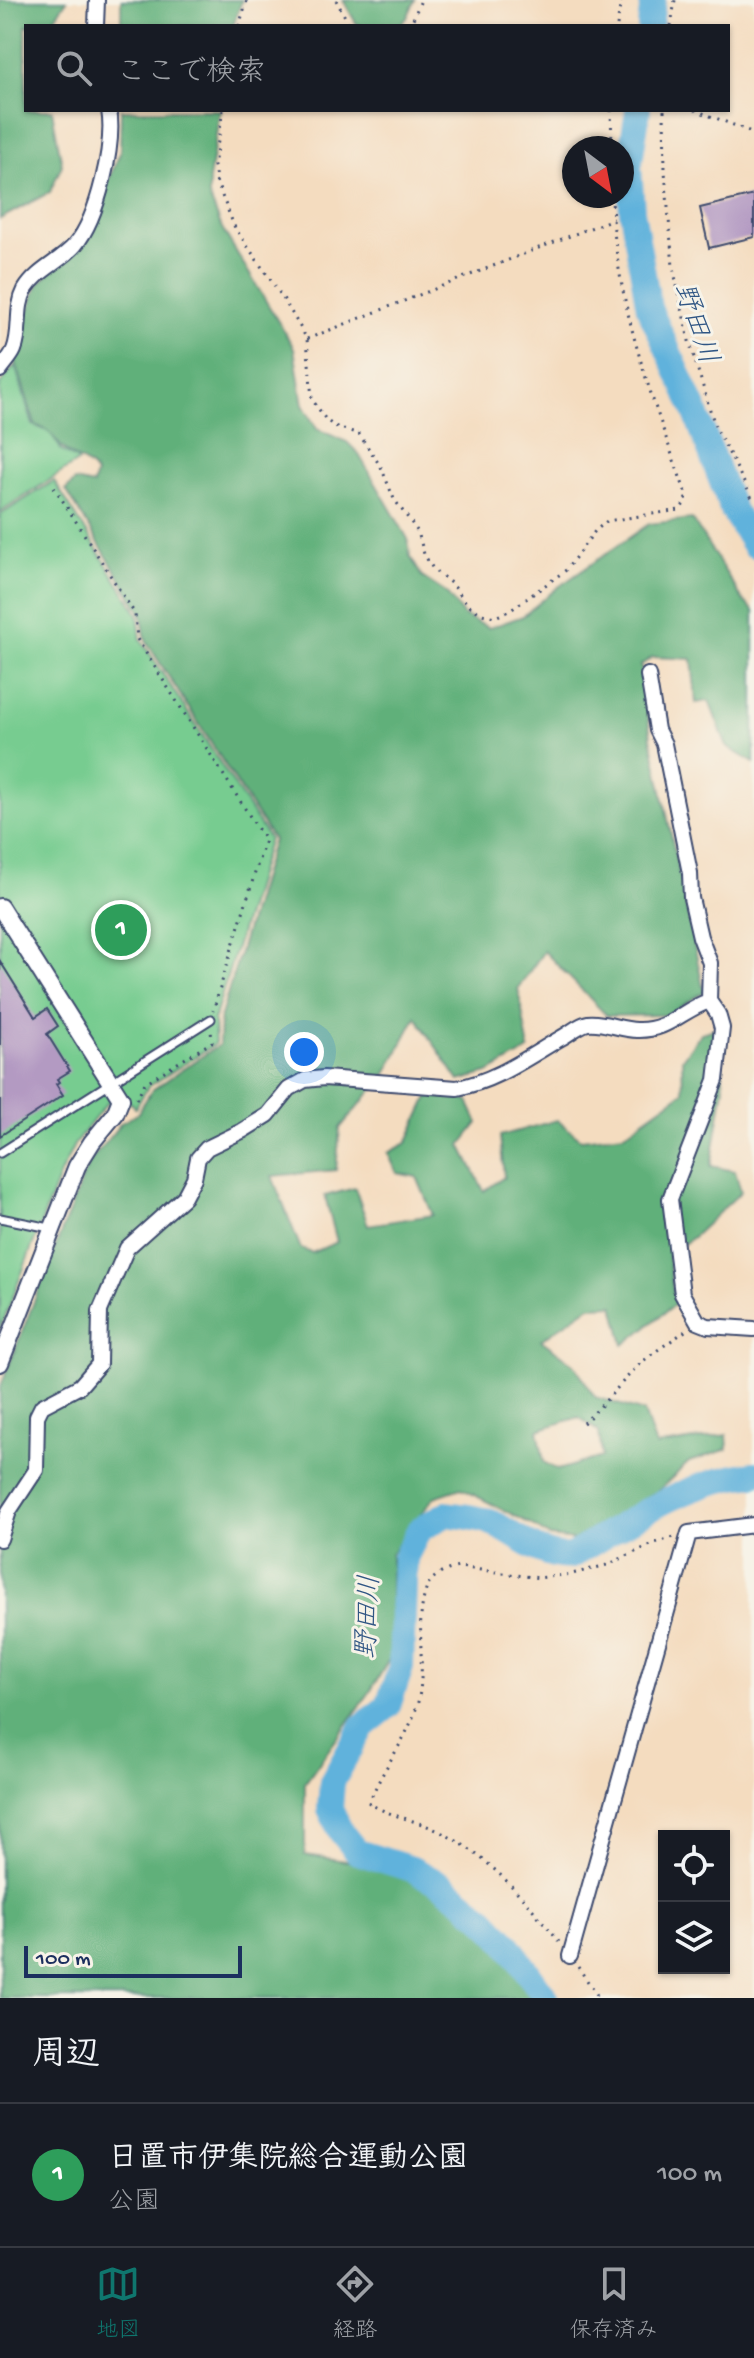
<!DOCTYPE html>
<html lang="ja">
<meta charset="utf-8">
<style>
body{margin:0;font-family:"Gochi Hand","Klee One",sans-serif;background:#20242c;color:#f1f3f6}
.controls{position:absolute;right:24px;bottom:24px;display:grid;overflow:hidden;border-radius:0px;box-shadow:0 2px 6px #0004}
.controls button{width:72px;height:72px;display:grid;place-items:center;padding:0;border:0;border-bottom:2px solid #363941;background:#171b24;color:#f1f3f6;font:40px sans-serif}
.compass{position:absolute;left:562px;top:136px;width:72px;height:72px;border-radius:50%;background:#171b24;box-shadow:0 2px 6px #0004;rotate:148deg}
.scale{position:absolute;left:24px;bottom:20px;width:218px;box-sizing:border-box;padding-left:8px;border:4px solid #1b2f5e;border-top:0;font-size:22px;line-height:28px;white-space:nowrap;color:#1b2f5e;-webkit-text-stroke:6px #f7f3e8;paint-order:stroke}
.you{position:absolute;left:304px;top:1052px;width:28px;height:28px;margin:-20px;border:6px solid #fff;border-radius:50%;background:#1a73e8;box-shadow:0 0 0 12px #1a73e833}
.badge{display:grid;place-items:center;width:52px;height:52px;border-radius:50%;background:#0f766e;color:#fff;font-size:26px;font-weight:700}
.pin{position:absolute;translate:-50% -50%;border:4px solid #fff;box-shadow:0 2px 8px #0006}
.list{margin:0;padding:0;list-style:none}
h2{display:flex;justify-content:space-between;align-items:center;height:104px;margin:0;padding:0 32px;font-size:34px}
h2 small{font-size:26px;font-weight:400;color:#9ea1a6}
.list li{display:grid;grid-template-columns:52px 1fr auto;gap:24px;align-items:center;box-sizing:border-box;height:144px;padding:0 32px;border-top:2px solid #363941}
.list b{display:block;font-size:30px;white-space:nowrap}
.list p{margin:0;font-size:26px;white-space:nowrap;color:#9ea1a6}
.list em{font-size:26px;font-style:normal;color:#9ea1a6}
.icon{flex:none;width:44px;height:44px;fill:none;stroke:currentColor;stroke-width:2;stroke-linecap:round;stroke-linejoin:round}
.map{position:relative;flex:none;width:754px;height:1998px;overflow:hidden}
.search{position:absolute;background:#171b24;box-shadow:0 2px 6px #0004;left:24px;right:24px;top:24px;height:88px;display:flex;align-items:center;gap:20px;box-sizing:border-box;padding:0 28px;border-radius:0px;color:#9ea1a6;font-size:30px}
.sheet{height:248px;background:#171b24}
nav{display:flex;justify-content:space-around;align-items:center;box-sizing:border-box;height:112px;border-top:2px solid #363941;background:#171b24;font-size:22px;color:#9ea1a6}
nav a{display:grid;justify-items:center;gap:4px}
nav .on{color:#0f766e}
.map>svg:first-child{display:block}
</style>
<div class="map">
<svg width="754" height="1998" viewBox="0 0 754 1998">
<rect width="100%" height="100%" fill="#f7f3e8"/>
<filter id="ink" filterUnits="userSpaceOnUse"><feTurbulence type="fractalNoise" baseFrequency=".0125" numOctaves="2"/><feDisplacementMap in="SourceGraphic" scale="16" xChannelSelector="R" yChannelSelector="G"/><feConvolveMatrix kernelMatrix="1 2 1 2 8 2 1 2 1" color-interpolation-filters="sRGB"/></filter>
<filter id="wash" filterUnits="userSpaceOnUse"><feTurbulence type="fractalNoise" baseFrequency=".006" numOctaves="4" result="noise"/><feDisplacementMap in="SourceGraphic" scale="32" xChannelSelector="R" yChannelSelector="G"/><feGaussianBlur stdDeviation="1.8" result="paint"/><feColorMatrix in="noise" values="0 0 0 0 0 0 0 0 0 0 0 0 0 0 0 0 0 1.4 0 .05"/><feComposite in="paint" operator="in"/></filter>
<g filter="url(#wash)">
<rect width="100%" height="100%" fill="#f4dcbf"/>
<!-- green -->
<path fill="#77cc90" stroke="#497e77" stroke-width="2" d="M15,365L33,425L51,432L62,451L79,461L0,512V385Z
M54,481L138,614L141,640L269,839L214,1020L215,1044L148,1087L135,1108L131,1103H107L74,1145L60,1174L0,1330V515Z"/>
<!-- forest -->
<path fill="#61b07a" stroke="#3e706c" stroke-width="2" fill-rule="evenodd" d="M0,0H67L49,26H26V110H52L62,165L50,192L0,219Z
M121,0H242L233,26H121Z
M343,0H415L407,18L399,26H361L356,23Z
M121,110H220L209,179V196L222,228L294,348L303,405L317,429L347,442L358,453L408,539L410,556L422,577L446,593L464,616L489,628L523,616L557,588L649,524L692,519L743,600L754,611V763L727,747L709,701L696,703L692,659L653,657L641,665L651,738L704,992L667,1015L607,1016L544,951L518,988L529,1050L488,1073L459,1081L416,1017L386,1074L340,1128L336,1170L272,1176L301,1249L312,1253L337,1242L325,1196L355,1188L368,1225L433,1215L417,1177L397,1173L388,1153L407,1143L430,1093L444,1091L468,1101L478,1123L461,1145L484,1191L504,1177L500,1136L557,1120L581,1139L624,1134L683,1092L682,1059L701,1033L717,1028L724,1087L711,1166L735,1171L741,1192L694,1236L668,1256L675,1304L624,1345L614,1305L590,1306L541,1340L574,1364L595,1397L644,1412L656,1446L727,1435L728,1449L689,1462L659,1490L574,1540L550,1537L529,1523L461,1488L434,1497L391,1554V1656L370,1692L305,1783V1855L394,1868L458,1888L506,1947L531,1998H0V1388L88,1164L121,1123L137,1114L152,1090L219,1045L220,1019L273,840L146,641L141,612L66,490L75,481L93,485L96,474C90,462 75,460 65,450C51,438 56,433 35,425L15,359L24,323L38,284L83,242L120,153ZM579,1417L599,1432L602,1457L558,1470L544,1462L538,1430Z"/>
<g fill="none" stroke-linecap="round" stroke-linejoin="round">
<!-- river -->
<path stroke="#61b2dc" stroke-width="26" d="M650,26L653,0
M638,110L629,167L632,211L649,308L694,408L732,509L754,545
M546,1998L508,1944L481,1916L444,1886L412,1869L357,1852L341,1832L330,1809L332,1782L363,1726L388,1706L401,1667L405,1558L419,1530L446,1514C460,1516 477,1517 490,1522C516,1533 541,1560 571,1556C632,1520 682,1482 754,1474"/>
</g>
<g id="blocks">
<!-- building -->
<path fill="#b39ac2" d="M754,195V237L709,248L700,208Z
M0,961L35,1017L47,1009L58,1026L47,1034L70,1071L57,1079L59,1082L56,1084L63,1095L0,1136Z"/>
</g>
</g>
<g filter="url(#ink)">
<use href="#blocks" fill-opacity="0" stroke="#3c496d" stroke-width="2"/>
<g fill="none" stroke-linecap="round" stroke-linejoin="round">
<defs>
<path id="service" d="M0,1153L211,1019
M0,1218L50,1228"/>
<path id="minor" d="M96,26L97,0
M0,370C5,363 11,357 14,350C22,330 15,309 25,290C37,270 60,262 75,245C98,218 115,144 109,110
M648,675L657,730L664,744L690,873L691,898L700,937L710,963L709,1001
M0,1539L9,1511L36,1470L37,1416L42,1406L80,1386L99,1364L100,1311L127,1248L184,1197L194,1178L198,1158L207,1148L242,1131L268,1115L289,1089L305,1080L324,1078L457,1088C496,1081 528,1057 561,1038C569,1034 580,1024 588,1023C603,1021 621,1030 637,1030C668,1031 682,1010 709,1001L718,1014L722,1028L716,1080L670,1199L682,1294L698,1322L708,1326L754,1329
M570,1956L689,1533L754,1525"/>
<path id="tertiary" d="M0,907L121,1099L115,1114L92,1142L77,1166L0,1363"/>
</defs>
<!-- service casing -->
<use href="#service" stroke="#3c496d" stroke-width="11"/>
<!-- minor casing -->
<use href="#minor" stroke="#3c496d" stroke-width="18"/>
<!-- tertiary casing -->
<use href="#tertiary" stroke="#3c496d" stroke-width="20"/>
<!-- path -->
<path stroke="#3c496d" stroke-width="3" stroke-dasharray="2 6" stroke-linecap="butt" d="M336,0L350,26
M239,26L247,0
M410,26L421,0
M617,26L621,0
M671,26L675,0
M223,110L214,166L216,181L235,228L283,298L307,339L312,399L326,420L334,426L359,434L381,467L394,499L418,532L424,554L433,569L453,585L468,605L482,614L495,617L511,610L566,570L595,531L607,521L679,510L686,502L685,491C651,396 614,298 612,196
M611,110L612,148
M664,110L665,171L673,267L689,341L715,426L754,502
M695,110L754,133
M307,339L613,219
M54,487L135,614L137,639L265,840L213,1011
M136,1099L145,1083L212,1042L211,1030
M583,1423C604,1405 621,1382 641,1363C656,1350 673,1340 688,1329
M559,1942C523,1896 486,1852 432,1828C411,1819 387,1815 369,1803C381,1770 405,1743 416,1709C429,1669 412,1622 428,1585C433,1575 448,1569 459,1567L539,1578L572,1574L607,1565L655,1543L674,1537
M578,1967L599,1998"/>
<!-- service -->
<use href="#service" stroke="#fff" stroke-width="7"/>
<!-- minor -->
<use href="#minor" stroke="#fff" stroke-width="14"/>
<!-- tertiary -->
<use href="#tertiary" stroke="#fff" stroke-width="16"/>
</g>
</g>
<g text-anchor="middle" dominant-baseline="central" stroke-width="6" stroke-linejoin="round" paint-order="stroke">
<!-- water labels -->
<g font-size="28" font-style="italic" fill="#305684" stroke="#f7f3e8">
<text transform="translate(694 324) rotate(71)">野田川</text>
<text transform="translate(370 1617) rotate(-87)">野田川</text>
</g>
</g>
</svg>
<div class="controls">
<button><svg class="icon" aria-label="locate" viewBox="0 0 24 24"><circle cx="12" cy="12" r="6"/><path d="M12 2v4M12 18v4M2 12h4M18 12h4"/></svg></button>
<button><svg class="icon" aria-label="layers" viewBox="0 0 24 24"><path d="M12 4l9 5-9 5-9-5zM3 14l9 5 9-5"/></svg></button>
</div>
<svg class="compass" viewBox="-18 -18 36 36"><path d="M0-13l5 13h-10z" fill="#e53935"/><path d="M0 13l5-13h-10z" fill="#9ea1a6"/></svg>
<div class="scale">100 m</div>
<div class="you"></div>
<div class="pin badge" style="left:121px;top:930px;background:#2e9e5b">1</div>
<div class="search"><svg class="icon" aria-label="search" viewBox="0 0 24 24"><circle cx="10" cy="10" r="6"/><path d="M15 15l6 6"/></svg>ここで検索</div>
</div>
<section class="sheet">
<h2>周辺<small></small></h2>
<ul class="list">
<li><span class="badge" style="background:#2e9e5b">1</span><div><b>日置市伊集院総合運動公園</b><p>公園</p></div><em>100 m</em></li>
</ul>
</section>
<nav>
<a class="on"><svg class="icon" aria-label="map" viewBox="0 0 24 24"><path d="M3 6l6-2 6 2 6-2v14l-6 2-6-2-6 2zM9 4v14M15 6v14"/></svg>地図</a>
<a><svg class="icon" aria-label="directions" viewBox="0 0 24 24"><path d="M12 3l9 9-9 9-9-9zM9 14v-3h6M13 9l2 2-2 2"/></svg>経路</a>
<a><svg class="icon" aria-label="saved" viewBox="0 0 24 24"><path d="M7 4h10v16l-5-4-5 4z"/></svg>保存済み</a>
</nav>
